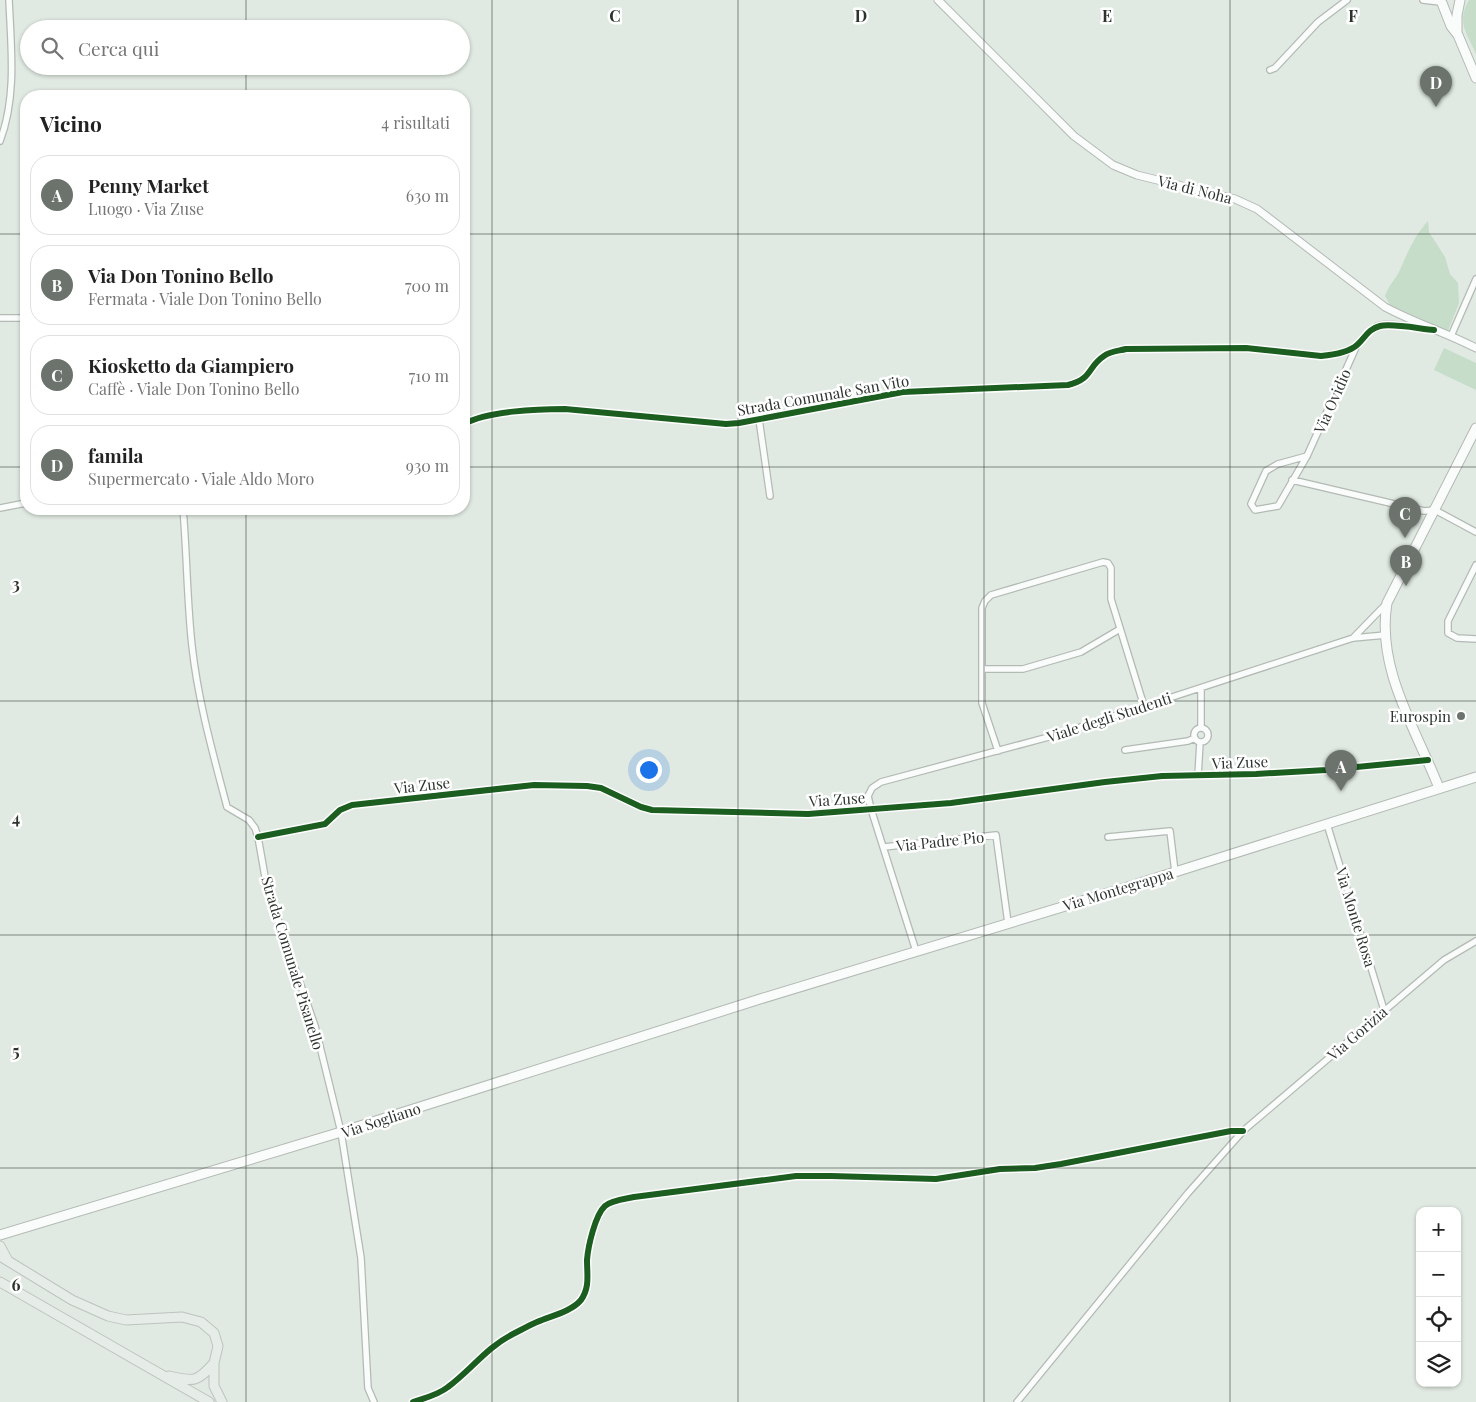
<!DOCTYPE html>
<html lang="it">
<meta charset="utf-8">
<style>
body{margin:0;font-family:"Playfair Display",serif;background:#f2f2f2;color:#222}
.controls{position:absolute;right:15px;bottom:15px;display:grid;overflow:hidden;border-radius:10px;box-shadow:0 1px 4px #0004}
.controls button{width:45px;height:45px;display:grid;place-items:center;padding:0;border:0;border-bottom:1px solid #e0e0e0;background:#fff;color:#222;font:25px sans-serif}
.you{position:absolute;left:648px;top:769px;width:18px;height:18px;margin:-12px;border:4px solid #fff;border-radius:50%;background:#1a73e8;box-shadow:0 0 0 8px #1a73e833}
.badge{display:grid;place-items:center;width:32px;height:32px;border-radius:50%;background:#6c736d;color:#fff;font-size:16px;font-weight:700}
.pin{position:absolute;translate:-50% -41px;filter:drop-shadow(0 1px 2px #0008)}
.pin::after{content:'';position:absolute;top:26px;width:18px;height:15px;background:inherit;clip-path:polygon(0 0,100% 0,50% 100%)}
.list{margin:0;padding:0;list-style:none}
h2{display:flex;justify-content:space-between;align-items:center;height:65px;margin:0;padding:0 20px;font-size:21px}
h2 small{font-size:16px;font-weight:400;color:#767676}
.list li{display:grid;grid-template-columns:32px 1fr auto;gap:15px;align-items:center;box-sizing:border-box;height:80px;margin:0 10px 10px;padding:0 10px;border:1px solid #e0e0e0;border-radius:20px}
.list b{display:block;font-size:19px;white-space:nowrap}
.list p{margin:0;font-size:16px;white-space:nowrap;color:#767676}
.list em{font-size:16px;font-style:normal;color:#767676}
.icon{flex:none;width:28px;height:28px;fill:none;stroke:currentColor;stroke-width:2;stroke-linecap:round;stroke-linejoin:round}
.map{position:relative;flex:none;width:1476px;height:1402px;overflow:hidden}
.search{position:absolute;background:#fff;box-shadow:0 1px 4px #0004;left:20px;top:20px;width:450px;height:55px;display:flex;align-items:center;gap:12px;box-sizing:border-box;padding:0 18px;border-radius:28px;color:#767676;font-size:19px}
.panel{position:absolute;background:#fff;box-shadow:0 1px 4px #0004;left:20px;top:90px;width:450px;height:425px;border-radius:20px}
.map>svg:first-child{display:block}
</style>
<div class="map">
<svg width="1476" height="1402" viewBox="0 0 1476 1402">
<rect width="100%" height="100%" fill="#e0e9e2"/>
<!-- green -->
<path fill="#c6ddca" d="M1469,0H1476V54C1467,33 1456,22 1469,0Z
M1428,221L1429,232L1445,257L1450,274L1458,283L1459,303L1448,331L1390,305L1385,296C1388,287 1394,281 1399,272C1407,254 1414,236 1428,221Z
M1444,348L1476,363V390L1434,370Z"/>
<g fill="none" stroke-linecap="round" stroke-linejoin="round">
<defs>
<path id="minor" d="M1423,0L1440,2
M1270,70L1275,68L1318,22L1347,0
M0,141C17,97 11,46 9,0
M0,318H26
M1451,336L1476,279
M759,419L770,496
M464,424C487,411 538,409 565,409L726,424L739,423L903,392L1068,385C1093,379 1087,367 1104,356C1110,351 1118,351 1126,349L1246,348L1321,356C1332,355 1348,353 1357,345C1365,337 1369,328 1381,325C1393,323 1419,328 1432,330
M1307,456L1278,464L1266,471L1251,504L1255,510L1278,506L1307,456L1357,345
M1292,480L1424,511L1435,510L1476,532
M0,508L26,503
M183,509C187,555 187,601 192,646C198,701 213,754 227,807L249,820L255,828L258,837L267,888L315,1026L341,1132L361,1258L368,1388L374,1402
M1476,565L1448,621V633L1457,638L1476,639
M1353,638L1387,603
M982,669H1023L1081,652L1120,629
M1201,688V728
M1194 735a7 7 0 1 1 14 0a7 7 0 1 1-14 0Z
M1125,750L1188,741L1195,738
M998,751L982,703V608L985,601L991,595L1103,562L1108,563L1111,568V599L1144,706
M1198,776L1200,742
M1327,824L1384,1010
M258,837L325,824L340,810L352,805L534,785L587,786L601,788L641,807L652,810L808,814L951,803L1105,782L1162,776L1256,774L1326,770L1428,760
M1108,837L1170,831L1175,872
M884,847L996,835L1008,923
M916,951L871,809L868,796L872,788L881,782L1056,735L1353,638L1386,635
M413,1402C425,1398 438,1395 448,1387C471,1370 487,1347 513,1334C521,1330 528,1326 537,1322C550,1316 571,1312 581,1300C590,1287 587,1275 587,1260C588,1247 595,1215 605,1206C612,1200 625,1199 634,1197L796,1176H831L936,1179L1000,1169L1035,1168L1061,1164L1231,1131H1243
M1017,1402L1188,1193L1243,1131L1444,960L1476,941"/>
<path id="tertiary" d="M938,0L1074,136L1113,165L1137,175L1235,199L1257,209L1385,307C1415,323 1447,333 1476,348"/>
<path id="secondary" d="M1442,3L1451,26L1458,35L1476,78
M1457,33V15L1460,0
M1439,788C1416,729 1376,669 1387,603L1476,428
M0,1235L341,1132L760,999L1118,890L1476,777"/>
<path id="primary" d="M0,1246L7,1259
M0,1256L72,1300L108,1316L126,1320L182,1317L201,1322L214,1333L218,1346L214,1363V1386L222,1402
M0,1282L209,1402
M169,1376C195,1382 197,1382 214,1363"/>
</defs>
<!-- minor casing -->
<use href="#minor" stroke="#b3bab4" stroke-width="8"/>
<!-- tertiary casing -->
<use href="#tertiary" stroke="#b3bab4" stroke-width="9"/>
<!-- secondary casing -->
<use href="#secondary" stroke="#b3bab4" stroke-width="11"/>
<!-- primary casing -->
<use href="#primary" stroke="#bec3bf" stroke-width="11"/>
<!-- minor -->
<use href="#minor" stroke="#fafcfb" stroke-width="5.5"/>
<!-- tertiary -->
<use href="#tertiary" stroke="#fafcfb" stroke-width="7"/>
<!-- secondary -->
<use href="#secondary" stroke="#fafcfb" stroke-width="9"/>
<!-- primary -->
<use href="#primary" stroke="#e6ece7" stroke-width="9"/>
<defs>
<path id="cycleway" d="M464,424C487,411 538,409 565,409L726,424L739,423L903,392L1068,385C1093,379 1087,367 1104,356C1110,351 1118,351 1126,349L1246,348L1321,356C1332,355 1348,353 1357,345C1365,338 1368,329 1380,326C1392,323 1421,329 1434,330
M258,837L325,824L340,810L352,805L534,785L587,786L601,788L641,807L652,810L808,814L951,803L1105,782L1162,776L1256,774L1326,770L1428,760
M413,1402C425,1398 438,1395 448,1387C471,1370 487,1347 513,1334C521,1330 528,1326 537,1322C550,1316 571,1312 581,1300C590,1287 587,1275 587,1260C588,1247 595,1215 605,1206C612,1200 625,1199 634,1197L796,1176H831L936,1179L1000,1169L1035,1168L1061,1164L1231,1131H1243"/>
</defs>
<!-- cycleway casing -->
<use href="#cycleway" stroke="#fff" stroke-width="9"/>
<!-- cycleway -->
<use href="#cycleway" stroke="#1b5e20" stroke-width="6"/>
</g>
<!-- grid -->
<path fill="none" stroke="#2d342e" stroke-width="1" stroke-opacity="0.55" d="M246,0V29M492,0V1402M738,0V1402M984,0V1402M1230,0V1402M246,66V96M0,234H26M464,234H1476M0,467H26M464,467H1476M246,509V1402M0,701H1476M0,935H1476M0,1168H1476"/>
<!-- markers -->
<circle fill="#6c736d" stroke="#fff" stroke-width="2" cx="1461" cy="716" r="5"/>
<g text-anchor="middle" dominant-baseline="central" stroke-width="5" stroke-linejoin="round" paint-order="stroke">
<!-- street labels -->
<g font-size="15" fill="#2d342e" stroke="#fff">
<text transform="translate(1195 189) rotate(14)">Via di Noha</text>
<text transform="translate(823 395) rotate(-10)">Strada Comunale San Vito</text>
<text transform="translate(1332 401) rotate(-66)">Via Ovidio</text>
<text transform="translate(1109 717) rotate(-18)">Viale degli Studenti</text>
<text transform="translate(1240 762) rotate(-2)">Via Zuse</text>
<text transform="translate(422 785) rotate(-6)">Via Zuse</text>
<text transform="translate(837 799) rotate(-4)">Via Zuse</text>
<text transform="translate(940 841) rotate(-6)">Via Padre Pio</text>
<text transform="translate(1118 889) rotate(-17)">Via Montegrappa</text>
<text transform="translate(1356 917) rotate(73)">Via Monte Rosa</text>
<text transform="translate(293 963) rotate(73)">Strada Comunale Pisanello</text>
<text transform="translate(1357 1033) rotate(-41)">Via Gorizia</text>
<text transform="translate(381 1120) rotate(-18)">Via Sogliano</text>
</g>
<!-- poi labels -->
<g font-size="15" fill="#2d342e" stroke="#fff" text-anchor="end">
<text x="1451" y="716">Eurospin</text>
</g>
</g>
<g font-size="16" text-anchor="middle" font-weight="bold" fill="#2d342e" stroke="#fff" stroke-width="5" stroke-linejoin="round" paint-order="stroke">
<text x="615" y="22">C</text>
<text x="861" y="22">D</text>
<text x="1107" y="22">E</text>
<text x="1353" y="22">F</text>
<text x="16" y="590">3</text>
<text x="16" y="824">4</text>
<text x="16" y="1057">5</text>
<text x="16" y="1291">6</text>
</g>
</svg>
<div class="controls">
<button>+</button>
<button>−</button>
<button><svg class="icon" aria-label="locate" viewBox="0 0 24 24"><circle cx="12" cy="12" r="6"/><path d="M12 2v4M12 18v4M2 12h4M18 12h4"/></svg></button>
<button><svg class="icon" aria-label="layers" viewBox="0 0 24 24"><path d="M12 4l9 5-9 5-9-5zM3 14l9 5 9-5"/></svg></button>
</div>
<div class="you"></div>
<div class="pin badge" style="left:1341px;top:791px">A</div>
<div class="pin badge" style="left:1406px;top:586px">B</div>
<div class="pin badge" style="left:1405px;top:538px">C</div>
<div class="pin badge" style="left:1436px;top:107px">D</div>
<div class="search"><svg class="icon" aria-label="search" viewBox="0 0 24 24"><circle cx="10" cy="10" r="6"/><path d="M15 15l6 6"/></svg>Cerca qui</div>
<section class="panel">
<h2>Vicino<small>4 risultati</small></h2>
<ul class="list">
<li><span class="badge">A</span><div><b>Penny Market</b><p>Luogo · Via Zuse</p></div><em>630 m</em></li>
<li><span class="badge">B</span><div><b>Via Don Tonino Bello</b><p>Fermata · Viale Don Tonino Bello</p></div><em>700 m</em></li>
<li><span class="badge">C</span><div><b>Kiosketto da Giampiero</b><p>Caffè · Viale Don Tonino Bello</p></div><em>710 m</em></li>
<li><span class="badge">D</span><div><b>famila</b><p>Supermercato · Viale Aldo Moro</p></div><em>930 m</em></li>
</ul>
</section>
</div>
